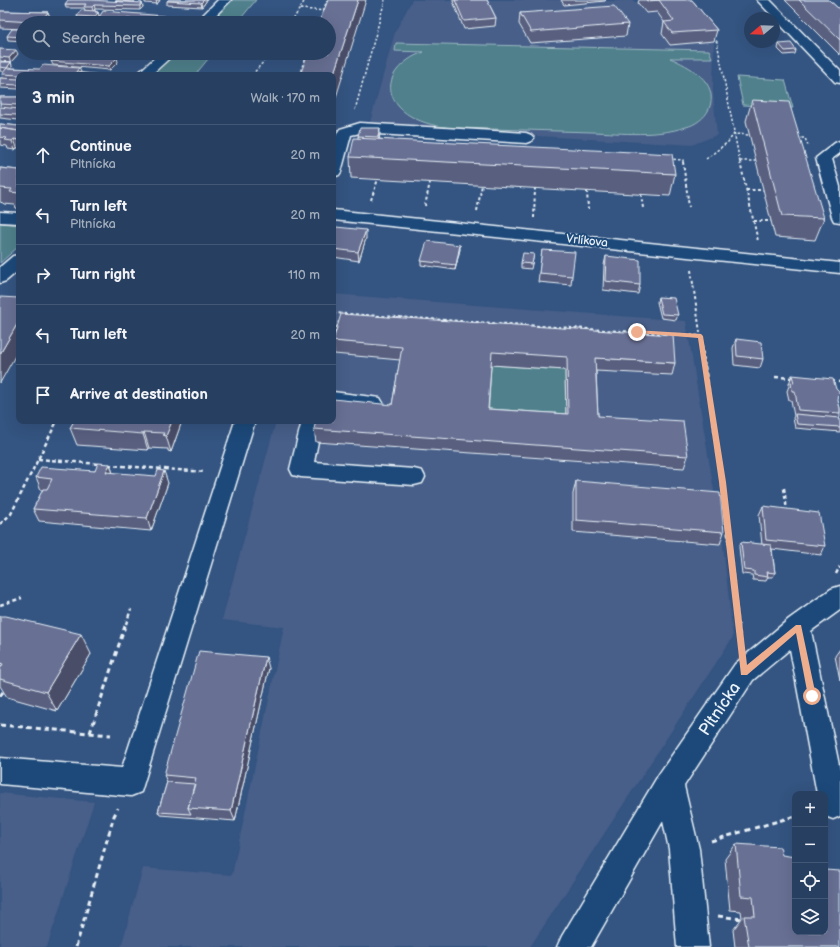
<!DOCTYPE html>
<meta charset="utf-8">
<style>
body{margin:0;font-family:"Balsamiq Sans",sans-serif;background:#2f4667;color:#f1f3f6}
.controls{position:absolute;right:12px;bottom:12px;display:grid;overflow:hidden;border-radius:8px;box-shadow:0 4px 16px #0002}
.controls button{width:36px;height:36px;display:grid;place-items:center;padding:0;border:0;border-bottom:1px solid #435876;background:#273f61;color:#f1f3f6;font:20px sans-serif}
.compass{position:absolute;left:744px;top:12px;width:36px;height:36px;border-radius:50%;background:#273f61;box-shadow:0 4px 16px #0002;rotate:251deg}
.stop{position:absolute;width:12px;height:12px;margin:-9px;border:3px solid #eead8d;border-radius:50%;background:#fff}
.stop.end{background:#eead8d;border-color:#fff;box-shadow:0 1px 4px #0008}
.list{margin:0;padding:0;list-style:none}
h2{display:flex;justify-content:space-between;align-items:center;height:52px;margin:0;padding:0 16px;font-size:17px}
h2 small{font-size:13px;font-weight:400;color:#a4afbd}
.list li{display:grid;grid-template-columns:26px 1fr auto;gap:12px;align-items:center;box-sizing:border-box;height:60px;padding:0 16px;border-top:1px solid #435876}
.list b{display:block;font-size:15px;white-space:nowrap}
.list p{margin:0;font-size:13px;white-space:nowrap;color:#a4afbd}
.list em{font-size:13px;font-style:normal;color:#a4afbd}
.icon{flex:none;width:22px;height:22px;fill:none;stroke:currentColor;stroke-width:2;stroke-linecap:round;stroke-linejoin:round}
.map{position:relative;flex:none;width:840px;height:947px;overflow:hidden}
.search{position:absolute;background:#273f61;box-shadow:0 4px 16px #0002;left:16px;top:16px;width:320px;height:44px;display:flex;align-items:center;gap:10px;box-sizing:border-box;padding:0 14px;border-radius:22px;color:#a4afbd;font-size:15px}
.panel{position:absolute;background:#273f61;box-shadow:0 4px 16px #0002;left:16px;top:72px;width:320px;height:352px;border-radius:8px}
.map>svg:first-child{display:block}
</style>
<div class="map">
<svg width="840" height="947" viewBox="0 0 840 947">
<rect width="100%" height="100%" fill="#345481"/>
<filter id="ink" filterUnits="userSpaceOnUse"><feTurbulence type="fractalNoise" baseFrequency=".025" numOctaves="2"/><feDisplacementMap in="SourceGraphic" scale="8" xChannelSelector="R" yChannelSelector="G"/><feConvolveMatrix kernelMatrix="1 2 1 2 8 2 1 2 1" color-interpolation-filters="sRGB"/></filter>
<g filter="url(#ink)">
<!-- built -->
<path fill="#465f89" d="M412,0H604L606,1L632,0L638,3L646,13L657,12L672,33L670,45L714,41L713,91L717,135L692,145L369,126L395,32Z
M333,294L686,321L723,545L733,637L530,947H121L143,868L232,875L284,627L222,620L276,421H333Z
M0,793L94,802L47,947H0Z"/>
<!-- green -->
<path fill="#4f808b" stroke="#9cb8c2" d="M232,0H256L237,23H208Z
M396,43L709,50L712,58H670C689,66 720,82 709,109C705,118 695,125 686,127C656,137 623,133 592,132C547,131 503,129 458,128C444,128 429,125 416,119C388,106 380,79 408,60C413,56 419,54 424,52L395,51Z
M175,53H213L195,75H151Z
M737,77L785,80L793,108L743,105Z
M0,223L19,225V246L0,263Z
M491,365L565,370L566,427L488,422Z"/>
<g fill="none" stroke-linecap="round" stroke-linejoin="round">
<defs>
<path id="minor" d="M218,0H231L208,23H195Z
M757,0H770L840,71V83L835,82Z
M160,53H175L151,75H136Z
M360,123L526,133L531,135L534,138L531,141L526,143L360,133L351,135L341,172L339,175L333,177C333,161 330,143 340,129Z
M840,141V153L832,159L840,187V222L834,221L832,217L816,158L835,143Z
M333,210L840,263V273L333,220Z
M0,212L19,213V223L0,222Z
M19,255V270L6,281L0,283V267L13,256Z
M333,392L380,398L383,403L380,408L373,410L333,406Z
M235,421H255L141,792L131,796L0,784V758L122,768Z
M302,421H322L314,462L414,469L422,471L425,477L422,483L414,485L301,477L293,475L290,469Z
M840,586V610L811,631L840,770V816L833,819L825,816V794H817L790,649L753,680L684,786L699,849L709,947H677L669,849L663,821L591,947H557L562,936L659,774L735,664L789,619L831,589Z"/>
</defs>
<!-- minor casing -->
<use href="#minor" stroke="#e8f1f8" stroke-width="3"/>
<!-- path-far3 -->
<path stroke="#e8f1f8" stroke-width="1.5" stroke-dasharray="2.5 2" stroke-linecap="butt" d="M300,9L327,11
M291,23L305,0
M319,23L327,0
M713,37L717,42L740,163
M252,75L271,53
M299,75L307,53
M355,110L385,0
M797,138H805L808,146
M669,159L683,160V163
M706,159L728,142L734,134L750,135
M740,161H757"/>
<!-- path-far2 -->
<path stroke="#e8f1f8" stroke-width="2" stroke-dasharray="3 2.5" stroke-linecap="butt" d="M683,162L689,207
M740,162L758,241
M746,190H763
M587,191L588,209
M641,194L643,208
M371,200L378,179
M425,206L430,182
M477,211L482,185
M534,218L535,188
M754,221H771
M691,270L705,367
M333,313L701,336
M333,339L339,321"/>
<!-- path-far1 -->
<path stroke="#e8f1f8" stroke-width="2.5" stroke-dasharray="4 3" stroke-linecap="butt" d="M705,366L722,482L738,624
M775,377L794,378
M831,381L840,382
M38,459L99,464
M108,465L205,472
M784,488L787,511
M0,524L11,514L57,421
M836,574L840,566
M0,605L22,598
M126,624L131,609"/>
<!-- path -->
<path stroke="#e8f1f8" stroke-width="3" stroke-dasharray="5 4" stroke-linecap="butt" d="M738,623L740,642
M0,696L5,689
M0,725L111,735
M90,733L126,623
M711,841L795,816
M718,916L742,919
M76,947L114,816L118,808"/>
<!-- minor -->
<use href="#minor" fill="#1f4a7a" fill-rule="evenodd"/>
</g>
<!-- wall -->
<path fill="#595f7f" stroke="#e8f1f8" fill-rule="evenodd" d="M115,0H135L134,2L116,1Z
M145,0H160L157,4L145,3Z
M168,0H207L202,7L167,5V1Z
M453,0H487L496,18L495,26L464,29L453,1Z
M561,0H606L605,1L564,5Z
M639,0H692L717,30L714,41L670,45L662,34L664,22L657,12L646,13L638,3Z
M785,0H829L840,10V55Z
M142,3L143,7L140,10L95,9L94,11L98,12L99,16L96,21L78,20L77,16L85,10L84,8H66L65,4Z
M0,11L48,12L52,23H23V29L0,28Z
M520,13L628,24L626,36L530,43L519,24Z
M99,17L166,20L164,23H110L112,22L100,21Z
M23,29V41L8,40L7,36Z
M779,44L796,50L795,54L784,55L778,49Z
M0,49L18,54L11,62L0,61Z
M90,53H126L124,56Z
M51,61L118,62L110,70L53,65Z
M0,62H11L12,66L11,68L81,72L19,75V89L0,88V78H3L2,74L3,72L0,71Z
M19,95V119L18,120L0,118V97H17Z
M752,100L824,218L815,240L775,237L746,121Z
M0,124L19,126V148H17L15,150L8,149L7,146L0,145Z
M380,133L379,139L675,174L670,196L351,178L350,157L358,138V136Z
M0,168L19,170V209L16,208L15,205L4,204L3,203L0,202Z
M333,234L366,238L359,261L333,257Z
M460,249L455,270L421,265V261Z
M542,250L572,276L571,285L538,282Z
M534,254L531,269L521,268V263Z
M606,256L640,285L638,294L603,290L604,265Z
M658,297L678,315L676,320L661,318L657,302Z
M736,339L763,359L760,368L734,365L733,348Z
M333,341L675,363L672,375L596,371L598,416L688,456L684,468L316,442L314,429L392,405L400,360L334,354ZM491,365L565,370L566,414L488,409Z
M792,375L838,401L840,408V416L839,418H840V432L795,428L793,418L794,416L791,400H789L787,391L789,386V384Z
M74,421H182L171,452L168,451V449L149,448L148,450L77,445L70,428Z
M110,464L113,473L168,483L151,531L39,521L33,509L43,490H41L36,477L95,471Z
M576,481L724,532L720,544L573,532V494Z
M763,506L825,546L821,555L772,549L775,573L773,577H768L766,581L753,580L752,575L742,574L739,547L741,542L762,545L759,515Z
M0,616L91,654L57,711L7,697L0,686Z
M840,649V681L835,656Z
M269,668L235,821L160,815L158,812L167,782L164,775Z
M736,844L795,932L840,947H735L733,930L742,918L741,911L730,910L725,859Z"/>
<!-- shaded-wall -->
<path fill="#484e68" stroke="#e8f1f8" d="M156,0H160L157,4Z
M204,0H207L202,7L201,3Z
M358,0H366L333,107V76Z
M142,3L143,7L140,10V6Z
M94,5L95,9L93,11L92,7Z
M96,11L97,14L98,12L99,16L96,21L95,17V12Z
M48,12L52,23H47L44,18Z
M165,16L166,20L164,23H162L161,21Z
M16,50L18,54L11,62L9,58Z
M117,58L118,62L110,70L109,66Z
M11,62L12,66L8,72L7,68Z
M79,68L81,72L78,75L76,72Z
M19,113V119L18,120L17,115Z
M380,128V133L379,141L378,137Z
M14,139L17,148L15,150L12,141Z
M366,230V238L359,261L358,252Z
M460,245V249L455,270Z
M19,321V349L0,383V354Z
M172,421H182L171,452L166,436Z
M144,432L149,448L148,450L143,434Z
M110,464L114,477L106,472Z
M164,471L168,483L151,531L147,518Z
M81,634L91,654L57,711L46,692Z
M266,657L269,668L235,821L231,811Z"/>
<!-- building -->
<path fill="#676f94" stroke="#e8f1f8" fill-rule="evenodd" d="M68,0H91L142,3L140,6L94,5L92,7H84L86,4H65Z
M168,0H204L201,3L167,1Z
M328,0H358L333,76V75H300L308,53H329V23H319Z
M455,0H487L496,18L464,21Z
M647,0H692L717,30L672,33L664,22L674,21L659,0L648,1Z
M799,0H829L840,10V40Z
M614,6L628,24L531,32L520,13Z
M81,10L96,11L95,12H98L95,17L77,16Z
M0,11L48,12L44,18H50L46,23L0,20Z
M103,11L165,16L161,21L99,17Z
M114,18L150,21L148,23H110Z
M85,21L108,23H84Z
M12,29H23V35L22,37L7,36Z
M791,43L796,50L785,51L779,44Z
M0,49L16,50L9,58L0,57Z
M58,53L117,58L109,66L51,61Z
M0,62H11L7,68L0,67Z
M43,65L79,68L76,72L102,75H19L2,74L7,68L40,69Z
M0,78L19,79V85L0,84Z
M19,95V105L0,104V97H17Z
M752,100L789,102L824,218L782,216Z
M0,107L19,109V113L17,115L0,114Z
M0,124L19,126V131L0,128Z
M0,128L19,131V140L14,139L12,141L5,140L7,138L0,137Z
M360,128H380L378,137L358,136Z
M354,138L672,154L675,174L350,157Z
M0,168L19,170V193L10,192L12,189L0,188Z
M336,227L366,230L358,252L333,249V234Z
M427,241L460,245L456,265L421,261Z
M542,250L575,252L572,276L539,273Z
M523,253L534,254L532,264L521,263Z
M606,256L640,260V285L605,281Z
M0,297L19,298V321L0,354Z
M658,297L674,298L678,315L662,314Z
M341,314L673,335L675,363L595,358L598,416L683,421L688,456L314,429L316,421H333V399L392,405L402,347L333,341ZM492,352L567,357L568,414L488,409Z
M736,339L761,342L763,359L737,356Z
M792,375L833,379L836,389L839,392L838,401L840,408V413L798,410L795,391H792L791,382L794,383Z
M795,414L840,418V427L797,424Z
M74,421H172L166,436L163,435L164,433L144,432L143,434L70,428Z
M98,463L110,464L106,472L156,476L158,470L164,471L147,518L33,509L43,489H47L52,479L36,477L41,467L95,471Z
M576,481L720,493L724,532L576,520Z
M763,506L819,513L825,546L766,540Z
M741,542L771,545L775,573L767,572L768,577L754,575V571L744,570Z
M0,616H6L81,634L46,692L0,679V669L3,664L0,663Z
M199,651L266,657L231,811L188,808L196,778L164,775Z
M167,782L195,784L188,808L191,814L158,812Z
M736,844L780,847L782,855L795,857V932H825V870L840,871V947H749L744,916H755L753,897L741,896Z"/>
</g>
<!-- route -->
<path fill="#eead8d" d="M635,330L701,334L703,336L726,482L747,665L796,625H801L816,696L815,699H809L808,696L796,633L747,675H741L719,482L698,338L637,333L634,332Z"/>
<g text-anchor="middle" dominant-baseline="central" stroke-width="4" stroke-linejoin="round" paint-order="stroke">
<!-- far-street labels -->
<g font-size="12" fill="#e8f1f8" stroke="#1f4a7a">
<text transform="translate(587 241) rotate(6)">Vrlíkova</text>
</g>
<!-- near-street labels -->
<g font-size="17" fill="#e8f1f8" stroke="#1f4a7a">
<text transform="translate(720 709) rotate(-56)">Pltnícka</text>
</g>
</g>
</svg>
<div class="controls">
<button>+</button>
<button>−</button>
<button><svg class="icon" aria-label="locate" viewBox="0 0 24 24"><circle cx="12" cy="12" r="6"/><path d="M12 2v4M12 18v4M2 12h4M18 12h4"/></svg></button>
<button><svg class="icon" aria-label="layers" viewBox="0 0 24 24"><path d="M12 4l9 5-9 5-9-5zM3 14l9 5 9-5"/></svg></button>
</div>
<svg class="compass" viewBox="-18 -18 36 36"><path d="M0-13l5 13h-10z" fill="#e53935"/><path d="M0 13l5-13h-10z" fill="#a4afbd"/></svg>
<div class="stop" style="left:812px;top:696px"></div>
<div class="stop end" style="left:637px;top:332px"></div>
<div class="search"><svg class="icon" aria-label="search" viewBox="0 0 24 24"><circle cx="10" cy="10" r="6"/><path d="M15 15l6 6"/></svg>Search here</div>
<section class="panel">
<h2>3 min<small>Walk · 170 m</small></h2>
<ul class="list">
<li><svg class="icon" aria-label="ahead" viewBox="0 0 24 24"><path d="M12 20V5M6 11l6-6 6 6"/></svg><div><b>Continue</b><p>Pltnícka</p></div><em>20 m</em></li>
<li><svg class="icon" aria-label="left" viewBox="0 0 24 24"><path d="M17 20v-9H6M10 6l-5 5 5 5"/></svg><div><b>Turn left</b><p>Pltnícka</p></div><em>20 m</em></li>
<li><svg class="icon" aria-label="right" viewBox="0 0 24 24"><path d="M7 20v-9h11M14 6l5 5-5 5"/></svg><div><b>Turn right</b></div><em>110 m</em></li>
<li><svg class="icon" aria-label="left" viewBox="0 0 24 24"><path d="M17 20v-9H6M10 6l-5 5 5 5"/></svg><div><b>Turn left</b></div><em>20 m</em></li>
<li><svg class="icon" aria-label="arrive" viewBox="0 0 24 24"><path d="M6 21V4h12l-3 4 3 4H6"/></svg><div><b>Arrive at destination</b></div></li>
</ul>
</section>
</div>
